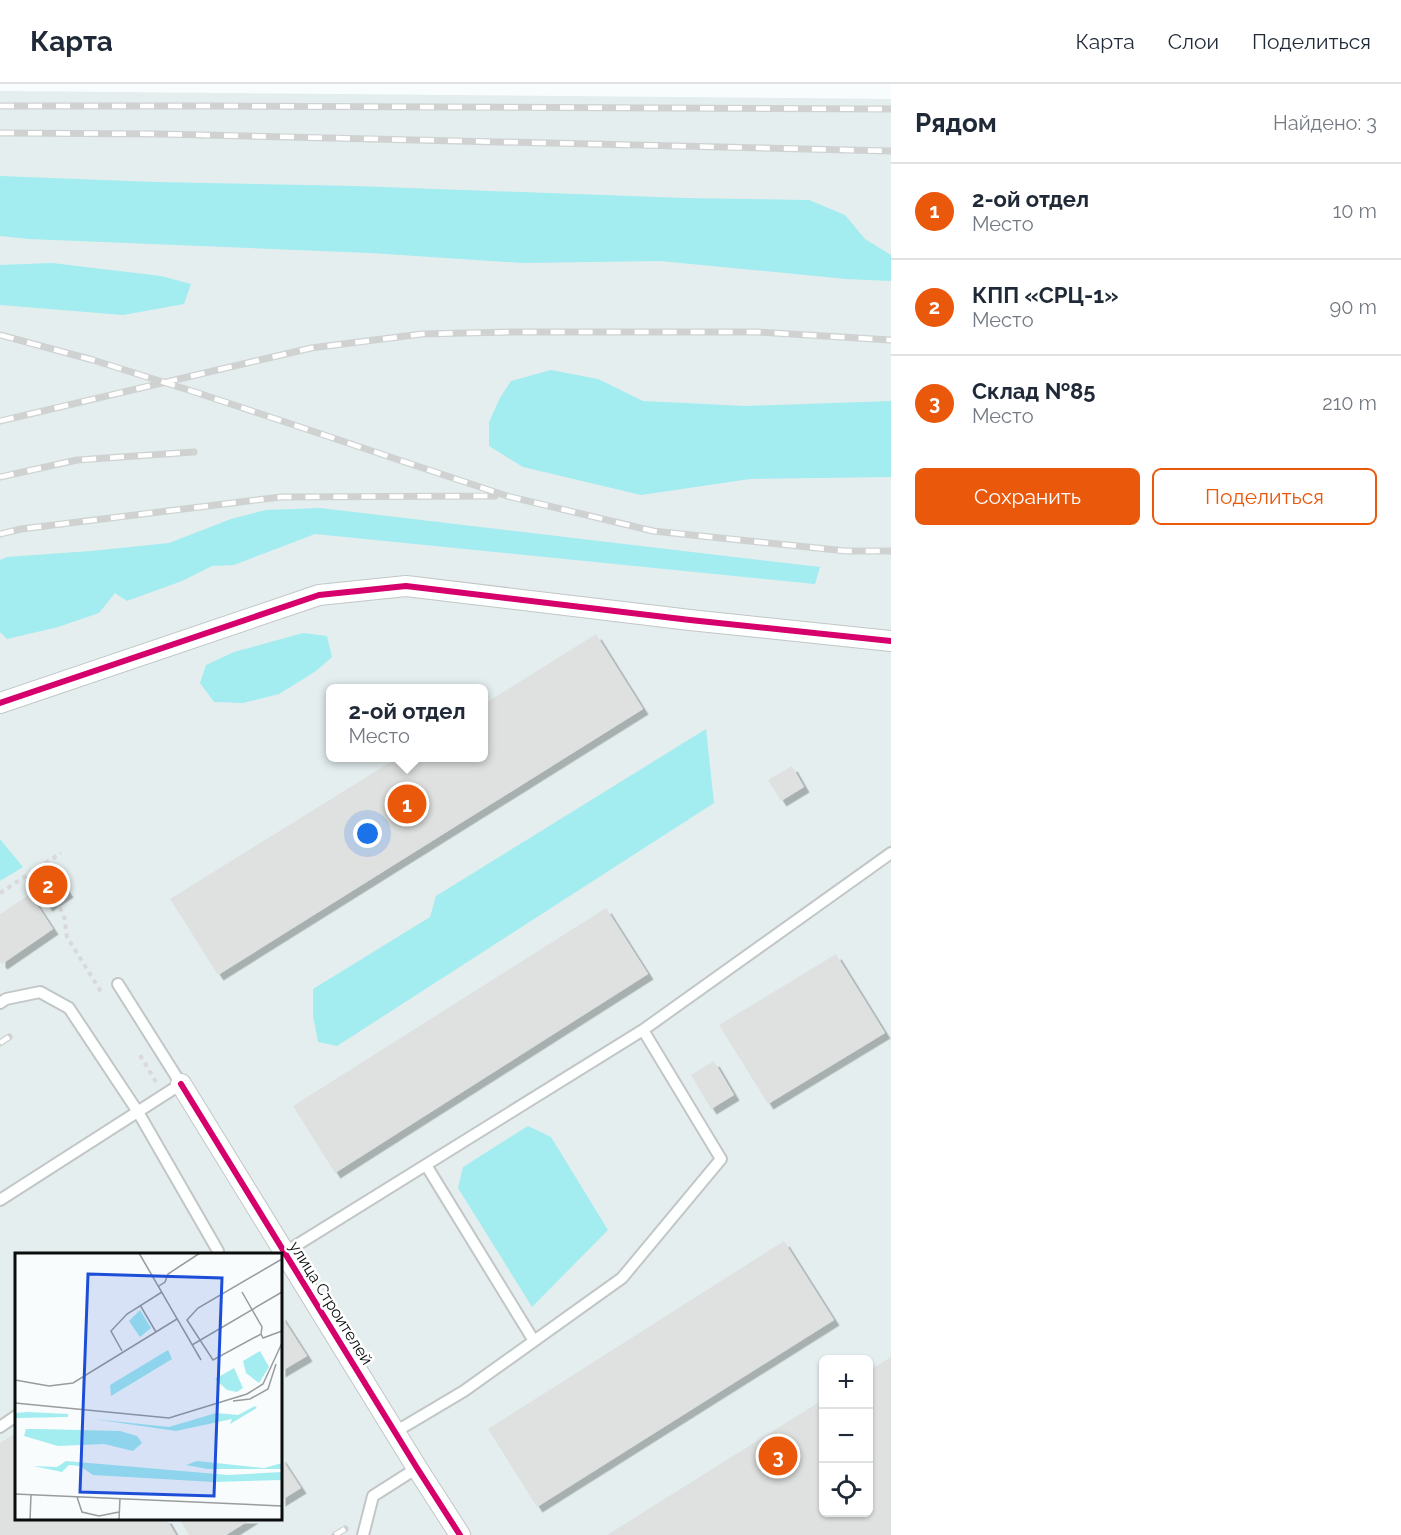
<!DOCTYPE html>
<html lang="ru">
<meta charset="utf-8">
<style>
body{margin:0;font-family:Raleway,sans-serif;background:#f6f6f7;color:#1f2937}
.controls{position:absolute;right:18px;bottom:18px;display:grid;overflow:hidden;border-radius:9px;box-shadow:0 2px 4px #0004}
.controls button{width:54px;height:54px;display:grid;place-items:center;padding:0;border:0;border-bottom:2px solid #e0e1e3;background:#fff;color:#1f2937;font:30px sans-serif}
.you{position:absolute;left:368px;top:750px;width:21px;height:21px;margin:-15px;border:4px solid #fff;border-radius:50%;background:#1a73e8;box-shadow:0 0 0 9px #1a73e833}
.badge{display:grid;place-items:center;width:39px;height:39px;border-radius:50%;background:#ea580c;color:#fff;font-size:20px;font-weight:700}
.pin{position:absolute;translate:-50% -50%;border:3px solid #fff;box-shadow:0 2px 6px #0006}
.popup{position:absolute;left:326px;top:600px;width:162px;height:78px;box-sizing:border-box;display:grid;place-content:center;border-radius:9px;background:#fff;filter:drop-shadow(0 2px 4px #0005);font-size:20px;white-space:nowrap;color:#747a83}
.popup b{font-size:22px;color:#1f2937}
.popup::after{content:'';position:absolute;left:50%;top:100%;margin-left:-12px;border:12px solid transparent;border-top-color:#fff}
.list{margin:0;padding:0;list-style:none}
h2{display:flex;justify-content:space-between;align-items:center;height:78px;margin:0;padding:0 24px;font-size:26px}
h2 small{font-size:20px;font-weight:400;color:#747a83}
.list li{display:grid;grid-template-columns:39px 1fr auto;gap:18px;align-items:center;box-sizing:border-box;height:96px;padding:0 24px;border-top:2px solid #e0e1e3}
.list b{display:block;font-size:22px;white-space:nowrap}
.list p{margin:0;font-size:20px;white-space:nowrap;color:#747a83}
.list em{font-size:20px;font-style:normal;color:#747a83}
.actions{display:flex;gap:12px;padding:18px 24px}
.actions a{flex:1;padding:14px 0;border:2px solid #ea580c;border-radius:9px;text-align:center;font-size:21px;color:#ea580c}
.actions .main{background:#ea580c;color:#fff}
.icon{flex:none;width:33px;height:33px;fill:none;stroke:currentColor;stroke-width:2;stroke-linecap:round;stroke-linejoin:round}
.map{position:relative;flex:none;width:891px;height:1451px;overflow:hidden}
header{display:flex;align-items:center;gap:36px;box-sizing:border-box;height:84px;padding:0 30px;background:#fff;border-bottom:2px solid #e0e1e3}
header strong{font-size:28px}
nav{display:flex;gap:33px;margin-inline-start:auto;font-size:21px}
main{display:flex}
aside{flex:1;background:#fff}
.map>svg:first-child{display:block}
</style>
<header>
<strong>Карта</strong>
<nav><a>Карта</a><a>Слои</a><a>Поделиться</a></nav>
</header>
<main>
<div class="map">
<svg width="891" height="1451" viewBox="0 0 891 1451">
<defs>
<filter id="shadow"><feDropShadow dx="5.5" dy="5.5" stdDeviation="0" flood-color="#0004"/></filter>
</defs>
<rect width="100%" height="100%" fill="#f8fcfc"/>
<!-- built -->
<path fill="#e4eeef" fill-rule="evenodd" d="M0,7L891,15V1451H0ZM330,604H484V674H330ZM16,1170H280V1434H16ZM824,1276H868V1428H824Z"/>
<!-- forest -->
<path fill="#a3ecf0" d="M0,92L155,98L356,102L684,114L809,116L845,131L865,155L891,171V197L846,195L660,177L523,179L370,169L29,155L0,152Z
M52,179L161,192L191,200L184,220L123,231L0,221V181Z
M551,286L598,295L643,317L745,322L891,317V393L750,395L641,411L523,383L489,362V338L500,314L511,297Z
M320,424L820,483L815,500L315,450L234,481L212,482L182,497L127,517L115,509L99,529L58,543L7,555L0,548V476L7,473L91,467L169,459L231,435L266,426Z
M303,549L327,552L332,573L316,587L279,610L243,619L214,618L200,599L206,581L234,568Z
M706,645L714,719L337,962L318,958L313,932V905L430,833L436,812Z
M0,755L23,783L0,797Z
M528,1042L551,1053L608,1146L532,1223L458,1104L463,1083Z"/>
<!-- building -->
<path fill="#dfe1e1" filter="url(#shadow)" d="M596,550L643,625L218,891L170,815L397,674H484V620Z
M792,682L804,703L781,717L768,696Z
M51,783L68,808L47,822L30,797Z
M30,810L53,845L2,880L0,878V830Z
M606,824L648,890L335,1089L293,1022Z
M836,870L885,949L768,1020L719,941Z
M714,977L734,1011L711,1025L691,991Z
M784,1157L834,1236L537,1423L488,1345Z
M280,1230L307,1272L280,1288Z
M891,1273V1451H607L824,1315V1428H868V1287Z
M16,1349V1434H166L176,1451H0V1359Z
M280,1372L301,1404L280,1417Z
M179,1434H253L226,1451H189Z"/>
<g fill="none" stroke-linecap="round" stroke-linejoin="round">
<defs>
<path id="lane" d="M0,919L6,915L40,908L69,924L138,1028L218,1167L217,1170
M426,1081L534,1257
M0,1116L181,1000L118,900
M284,1169L643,946L891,769
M0,1343L16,1332
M395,1348L464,1307L622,1194L721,1075L643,946
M363,1451L373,1412L417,1384"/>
<path id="street" d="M0,619L319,511L406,502L690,536L891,557
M181,1000L417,1384L460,1451"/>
</defs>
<!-- lane casing -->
<use href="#lane" stroke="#c3c6c6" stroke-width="14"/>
<!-- street casing -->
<use href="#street" stroke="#c3c6c6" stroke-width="22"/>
<!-- path -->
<path stroke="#d9d9d9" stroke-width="4" stroke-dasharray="4.5 4.5" stroke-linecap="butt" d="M0,809L61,769
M55,816L64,831L67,853L103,911
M140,971L156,998"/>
<!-- lane -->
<use href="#lane" stroke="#feffff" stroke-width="10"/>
<!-- street -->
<use href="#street" stroke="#feffff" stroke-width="20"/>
<defs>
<path id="rail" d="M0,22H213L891,25
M0,49L161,50L891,67
M0,251L93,276L198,309L507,412L653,447L846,467H891
M0,337L311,264L422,250L512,248H757L891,256
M0,393L77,376L194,368
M0,450L21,445L281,413L495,412
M0,959L9,953
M335,1451L345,1445"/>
</defs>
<!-- rail casing -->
<use href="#rail" stroke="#d0d2d2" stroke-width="7"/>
<!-- rail -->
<use href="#rail" stroke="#fff" stroke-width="4.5" stroke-dasharray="14" stroke-linecap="butt"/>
<defs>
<path id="cycleway" d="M0,619L319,511L406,502L690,536L891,557
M181,1000L417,1384L460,1451"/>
</defs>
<!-- cycleway casing -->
<use href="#cycleway" stroke="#fff" stroke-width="10"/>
<!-- cycleway -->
<use href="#cycleway" stroke="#d6006c" stroke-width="6"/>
</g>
<g text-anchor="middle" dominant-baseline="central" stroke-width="5" stroke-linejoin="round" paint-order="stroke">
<!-- street labels -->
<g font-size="16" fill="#0b0d0d" stroke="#fff">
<text transform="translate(331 1219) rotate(58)">улица Строителей</text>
</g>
</g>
<!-- overview -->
<g transform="translate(15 1169)">
<rect width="267" height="267" fill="#f8fcfc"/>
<path d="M125,57L136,75L125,84L114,68ZM153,97L157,106L96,143L95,132ZM245,98L254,114L244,130L231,120L228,108ZM219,115L228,135L222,139L212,137L200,126ZM240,153L242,155L215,171L217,166L161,178L78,166L154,174L201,160L223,162ZM13,159L53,161V164L0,165V160ZM23,176L105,178L122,183L127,190L118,198L89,191L43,193L9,183L11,176ZM51,208L213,222L267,219V227L199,229L78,222L65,213L54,212L47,219L18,213L42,214ZM182,208L249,215L267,210V216H192L171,212Z" fill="#a3ecf0"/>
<path fill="none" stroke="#999c9c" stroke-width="1.5" d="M124,0L186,107M267,6L183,55L172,67L198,107L246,81L248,85L267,78M144,33L150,29L153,21L185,0M227,39L247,74L246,81M125,52L141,79M177,92L267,39M107,98L96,78L112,61L147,39M0,127L34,133L58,130L162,66M218,148L235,146L253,136L261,111M0,150L154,165L232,141L248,131L267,90M0,241L267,253M62,244L67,259L84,263L104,259M15,267L16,242M104,267L105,245"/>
<path fill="#1d4ed8" fill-opacity="0.15" stroke="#1d4ed8" stroke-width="3" d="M73,21L207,25L199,243L65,239Z"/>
<rect width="267" height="267" fill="none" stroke="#0b0d0d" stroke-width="3"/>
</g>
</svg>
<div class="controls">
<button>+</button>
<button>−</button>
<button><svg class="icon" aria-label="locate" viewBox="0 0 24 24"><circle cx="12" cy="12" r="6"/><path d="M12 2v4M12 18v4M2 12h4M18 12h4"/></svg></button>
</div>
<div class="you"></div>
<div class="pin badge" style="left:407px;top:720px">1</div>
<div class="popup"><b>2-ой отдел</b>Место</div>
<div class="pin badge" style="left:48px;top:801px">2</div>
<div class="pin badge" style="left:778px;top:1372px">3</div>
</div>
<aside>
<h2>Рядом<small>Найдено: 3</small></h2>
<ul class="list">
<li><span class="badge">1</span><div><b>2-ой отдел</b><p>Место</p></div><em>10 m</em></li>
<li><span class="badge">2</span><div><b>КПП «СРЦ-1»</b><p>Место</p></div><em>90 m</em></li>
<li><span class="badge">3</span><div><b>Склад №85</b><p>Место</p></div><em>210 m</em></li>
</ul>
<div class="actions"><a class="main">Сохранить</a><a>Поделиться</a></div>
</aside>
</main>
